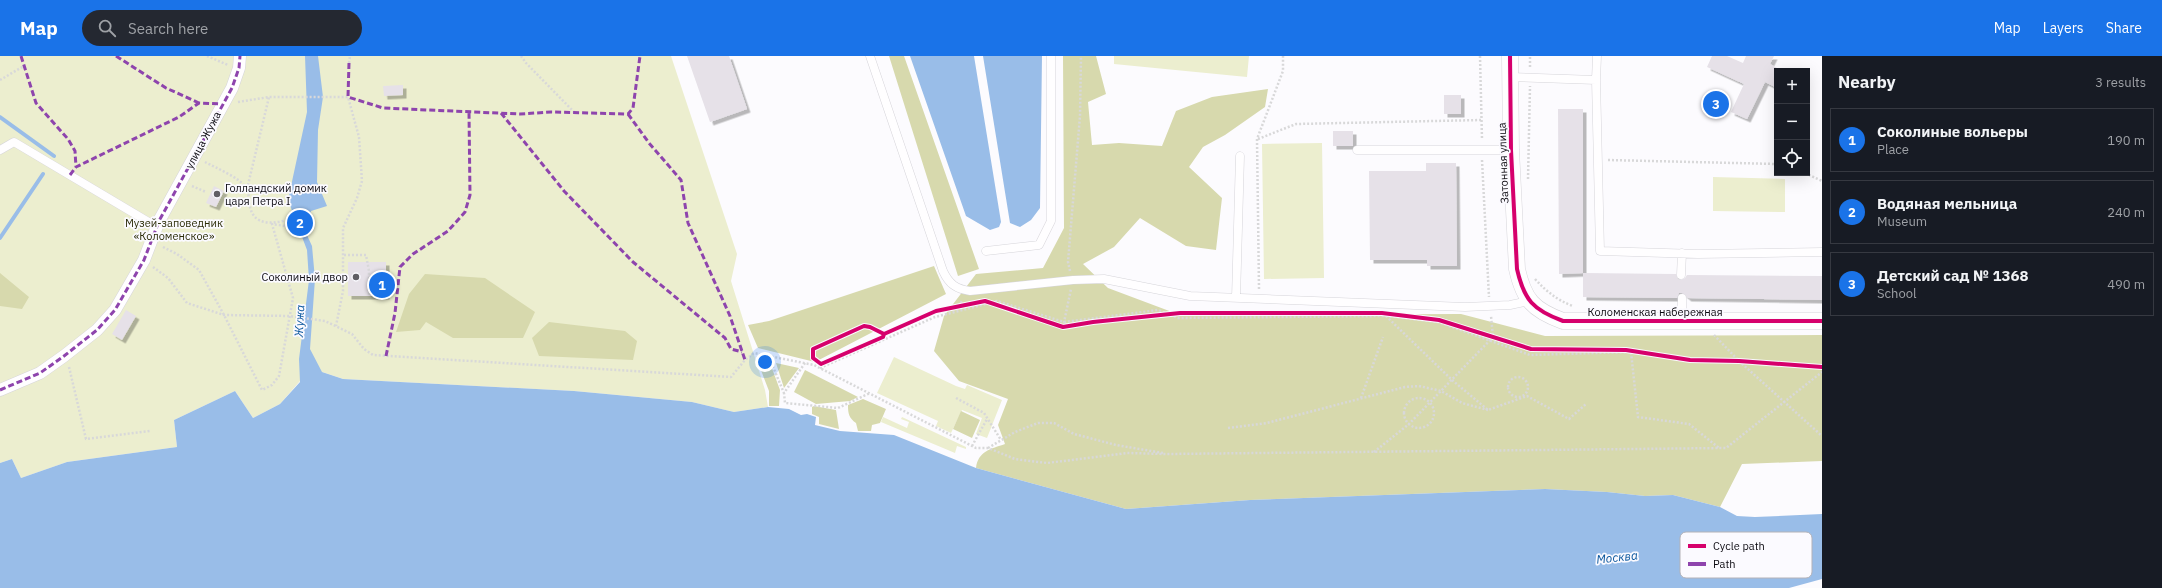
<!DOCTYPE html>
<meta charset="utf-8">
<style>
body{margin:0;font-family:"IBM Plex Sans",sans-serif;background:#242831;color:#f1f3f6}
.controls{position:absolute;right:12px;top:12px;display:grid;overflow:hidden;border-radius:0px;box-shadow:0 4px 16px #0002}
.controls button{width:36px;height:36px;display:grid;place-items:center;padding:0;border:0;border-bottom:1px solid #363941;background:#171b24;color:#f1f3f6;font:20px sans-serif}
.you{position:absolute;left:765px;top:306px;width:14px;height:14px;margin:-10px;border:3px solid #fff;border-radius:50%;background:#1a73e8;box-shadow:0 0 0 6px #1a73e833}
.badge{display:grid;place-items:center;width:26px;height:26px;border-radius:50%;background:#1a73e8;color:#fff;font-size:13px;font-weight:700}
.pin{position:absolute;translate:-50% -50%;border:2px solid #fff;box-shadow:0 1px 4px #0006}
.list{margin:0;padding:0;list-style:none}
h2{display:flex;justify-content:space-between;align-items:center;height:52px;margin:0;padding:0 16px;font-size:17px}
h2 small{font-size:13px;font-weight:400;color:#9ea1a6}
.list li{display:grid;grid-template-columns:26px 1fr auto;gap:12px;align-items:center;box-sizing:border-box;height:64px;margin:0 8px 8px;padding:0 8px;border:1px solid #363941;border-radius:0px}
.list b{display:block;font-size:15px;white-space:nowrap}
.list p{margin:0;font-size:13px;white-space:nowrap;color:#9ea1a6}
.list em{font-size:13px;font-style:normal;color:#9ea1a6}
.icon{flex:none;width:22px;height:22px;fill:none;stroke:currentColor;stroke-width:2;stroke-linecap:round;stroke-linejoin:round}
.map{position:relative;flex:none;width:1822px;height:532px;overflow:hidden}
header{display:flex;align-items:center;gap:24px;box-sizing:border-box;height:56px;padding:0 20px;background:#1a73e8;color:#fff}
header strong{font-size:19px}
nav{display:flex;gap:22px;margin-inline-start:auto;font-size:14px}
.search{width:280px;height:36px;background:#242831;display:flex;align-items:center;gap:10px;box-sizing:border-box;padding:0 14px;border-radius:22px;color:#9ea1a6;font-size:15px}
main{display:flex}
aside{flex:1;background:#171b24}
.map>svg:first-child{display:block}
</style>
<header>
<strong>Map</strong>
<div class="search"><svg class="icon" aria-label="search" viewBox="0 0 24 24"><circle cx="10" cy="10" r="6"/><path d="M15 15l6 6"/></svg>Search here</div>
<nav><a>Map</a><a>Layers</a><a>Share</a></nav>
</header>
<main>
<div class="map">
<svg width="1822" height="532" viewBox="0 0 1822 532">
<defs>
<filter id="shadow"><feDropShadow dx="3.5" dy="3.5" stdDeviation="0" flood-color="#0004"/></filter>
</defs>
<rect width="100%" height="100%" fill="#fcfbfe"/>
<!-- green -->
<path fill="#eceecf" d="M0,0H671L737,198L731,225L765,334L768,351L734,356L692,346L574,335L343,323L322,316L300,325L280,348L253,362L235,335L174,364L177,391L67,406L21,422L12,403L0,407Z
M1114,0H1249L1247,21L1114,8Z
M1322,87L1324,222L1264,223L1262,88Z
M1713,121L1785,123V156L1713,155Z
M894,301L956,330L965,333L967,329L1002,344L987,382L976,378L982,362L962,354L951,377L936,370L938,365L877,337Z
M883,361L907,372L909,366L901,363L902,361L966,391V393L957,390L955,397L881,366Z"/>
<!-- forest -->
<path fill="#d7d9ad" d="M889,0H904L979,213L958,220Z
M1063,0H1096L1106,38L1088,46L1092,89L1119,87L1162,90L1176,55L1212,41L1268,33L1265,51L1225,79L1203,91L1189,111L1222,142L1216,194L1186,190L1140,162L1114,191L1083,208L1108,232L1180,259L1461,258L1545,280L1822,279V405L1742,408L1720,451L1673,439L1645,440L1607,436L1545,433L1250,444L1126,453L976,412C978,395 991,393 1005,388L998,369L1008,343L959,325L934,295L944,260L976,218L1043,212L1064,172Z
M934,210L946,238L815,306L758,292L748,269L769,265Z
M0,217L29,241L22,253L0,250Z
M425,218L485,222L535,256L523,282H453L426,266L420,274L396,276L409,238Z
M549,266L625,275L637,285L633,304L539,300L532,282Z
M757,304L770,307L780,334L779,350H769V335Z
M776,307L799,312L784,332Z
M805,314L858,341L850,345L816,348L794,336Z
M863,343L886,353L880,367L872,369L871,375H858L856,367C849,362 848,358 848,349Z
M814,350L836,354L839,373L819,368V361L812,358V351Z
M961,355L980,364L972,382L953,373Z"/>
<!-- water -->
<path fill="#99bde8" d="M305,0H318L323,41L318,74L317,126L327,150L311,155L306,177L312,190L315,223L310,293L322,316L343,323L574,335L692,346L734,356L768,351L789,353L801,359L807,358L816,361L815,369L840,375L894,379L976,412L1126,453L1250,444L1545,433L1607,436L1645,440L1673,439L1720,451L1737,460L1755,461L1822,458V523L1789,532H0V407L12,403L21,422L67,406L177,391L174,364L235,335L253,362L280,348L300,326L299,303L309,224L307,194L288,144L307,56Z
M910,0H974L1001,166L999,171L990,174L966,160Z
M983,0H1042L1040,152L1031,164L1020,171L1010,167Z"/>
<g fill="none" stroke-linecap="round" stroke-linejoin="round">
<!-- stream -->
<path stroke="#99bde8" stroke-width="4" d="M0,61L54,100
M0,182L43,118"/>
</g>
<!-- building -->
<path fill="#e6e1e8" filter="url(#shadow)" d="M687,0H729L747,53L710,66Z
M1712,0H1727L1743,7L1746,0H1774L1770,8L1777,12V32L1765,26L1747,63L1731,56L1744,28L1707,11Z
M403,29V39L384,40L383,30Z
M1444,39H1461V58H1444Z
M1558,53H1583V217L1559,218Z
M1333,75H1353V90H1333Z
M1426,107H1456L1457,210H1427V204H1370L1369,115H1426Z
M214,130L224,135L216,151L206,147Z
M348,206H386V240H348Z
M1583,217L1676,218L1678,223L1681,224L1685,222L1687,219L1822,220V244L1688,242L1682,237H1679L1677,242L1583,241Z
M126,254L136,260L122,284L112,278Z"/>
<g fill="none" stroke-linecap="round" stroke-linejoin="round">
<defs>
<path id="service" d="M870,0L943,215C949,228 956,233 970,235L1073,224L1104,223L1190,240L1465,251L1510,249L1529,245
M1510,21L1596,24L1600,195L1698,198L1822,196
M1596,24L1597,0
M0,94L14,86L157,171
M1357,94H1511
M986,195L1039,189L1051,165V0
M1681,219L1682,197
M1236,242L1240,100
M1682,242V265"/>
<path id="pedestrian" d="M0,334L40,317L64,300L97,274L115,254L144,204L159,165L232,32L239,12L240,0"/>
<path id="minor" d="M1510,0L1511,94L1517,213C1524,244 1533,254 1563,265H1822"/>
</defs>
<!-- service casing -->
<use href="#service" stroke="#d6d5da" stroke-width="9"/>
<!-- pedestrian casing -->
<use href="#pedestrian" stroke="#d6d5da" stroke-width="13"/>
<!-- minor casing -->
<use href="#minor" stroke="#d6d5da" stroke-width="17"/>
<!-- path -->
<path stroke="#d8d8d9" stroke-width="2.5" stroke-dasharray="2 2" stroke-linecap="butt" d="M207,0L228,9
M521,0L526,7L575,57
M1480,0L1482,83
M349,7L350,0
M1530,11V0
M0,24L24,10
M238,46L269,41H348L359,81L362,125L357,142L343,172V235L336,270
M1258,83L1296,68L1481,64
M1482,104L1489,241
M1608,104L1777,108
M205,106C216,112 241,122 247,133C249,138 249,146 250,151C255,172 276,167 291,163
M1805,117L1822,125
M1528,123L1530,30
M192,130L206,136
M247,133L269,41
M163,191L177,198L199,214L224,259L262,334L272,329L279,320L293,242L272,168L291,171
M344,199H366L369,215V240
M153,211L168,222L187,247L224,259L290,260L325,265L352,278L364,293L373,299L731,321L745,304L754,297L814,309L976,392H988L1015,403L1047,407L1127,397L1166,398L1726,392L1822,316
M1070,215L1068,206L1080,60L1081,0
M1535,223C1547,236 1557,244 1573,250
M1259,233L1257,83L1283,15V0
M958,250L963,244
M1386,260L1452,324L1488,354L1527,340L1569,363L1586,348
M1063,271L1071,233
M1714,279L1739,305L1822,380
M768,299L784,337
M805,307L784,337L785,347L838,352L870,337
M69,311L86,383L150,375
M820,312L935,261L997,245L1064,266L1158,254L1178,262L1386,260L1438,266L1530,299L1631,296L1638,361L1689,368L1719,392
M1508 331a10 10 0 1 1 20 0a10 10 0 1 1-20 0Z
M956,342L984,357L1001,384
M1361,342L1383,281
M1404 357a15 15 0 1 1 30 0a15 15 0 1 1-30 0Z
M1228,372L1267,367L1405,331L1419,330L1441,335L1462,347L1488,354
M972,390L987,363
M988,392L1015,376L1038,367H1054L1074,378L1116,389L1163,397
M1374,396L1409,368L1493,281L1491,260"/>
<!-- service -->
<use href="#service" stroke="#fffeff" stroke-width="8"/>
<!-- pedestrian -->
<use href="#pedestrian" stroke="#fffeff" stroke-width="12"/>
<!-- minor -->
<use href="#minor" stroke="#fffeff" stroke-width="16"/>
<!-- quiet -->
<path stroke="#8e44ad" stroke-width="3" stroke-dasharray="6 3" stroke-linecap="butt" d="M21,0L36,47L68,83L75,95L76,111
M116,0L166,32L199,47
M349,7L348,41L383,52L520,58L551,56L628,58L633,52L640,0
M501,57L564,135L633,206L725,282L731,293L742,296
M628,58L649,87L681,124L688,167L730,260L745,304
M70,119L76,111L179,61L199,47L221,48
M386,300L395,257L400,211L413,198L448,175L465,156L470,139L469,56
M0,334L40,317L64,300L97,274L115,254L144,204L159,165L232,32L239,12L240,0"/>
<defs>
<path id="cycleway" d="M1510,0L1511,94L1517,213C1524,244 1533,254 1563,265H1822
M884,278L883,281L821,308L813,302V293L864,270L870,271L884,278L936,255L985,245L1063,271L1093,266L1180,257H1382L1439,264L1531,293L1626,294L1690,304L1739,305L1822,311"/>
</defs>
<!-- cycleway casing -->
<use href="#cycleway" stroke="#fbfaff" stroke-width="6"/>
<!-- cycleway -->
<use href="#cycleway" stroke="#d6006c" stroke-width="4"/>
</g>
<!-- markers -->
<g fill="#605e64" stroke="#fbfaff" stroke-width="1.5">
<circle cx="217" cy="138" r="4"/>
<circle cx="356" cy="221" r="4"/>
</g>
<g text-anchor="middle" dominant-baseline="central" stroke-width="3.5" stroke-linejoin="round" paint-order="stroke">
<!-- street labels -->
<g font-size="11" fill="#0c0a11" stroke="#fbfaff">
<text transform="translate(203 84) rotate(-62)">улица Жужа</text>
<text transform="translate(1503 107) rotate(-92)">Затонная улица</text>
<text x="1655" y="256">Коломенская набережная</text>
</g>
<!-- poi labels -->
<g font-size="11" fill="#0c0a11" stroke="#fbfaff" text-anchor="start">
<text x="225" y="132">Голландский домик<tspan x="225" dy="13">царя Петра I</tspan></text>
<text x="348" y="221" text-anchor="end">Соколиный двор</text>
</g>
<!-- park labels -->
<g font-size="11" fill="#2c2d09" stroke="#fbfaff">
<text x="174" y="167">Музей-заповедник<tspan x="174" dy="13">«Коломенское»</tspan></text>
</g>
<!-- water labels -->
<g font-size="12" font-style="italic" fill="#04539b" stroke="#fbfaff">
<text transform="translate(299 265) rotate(-87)">Жужа</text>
<text transform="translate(1617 501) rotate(-6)">Москва</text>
</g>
</g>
<!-- legend -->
<rect x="1680" y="476" width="132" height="46" rx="6" fill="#fbfaff" stroke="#b3b2b8" stroke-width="1"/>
<rect x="1688" y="488" width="18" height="4" fill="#d6006c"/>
<rect x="1688" y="506" width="18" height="4" fill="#8e44ad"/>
<g font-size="11" fill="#0c0a11">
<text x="1713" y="494">Cycle path</text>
<text x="1713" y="512">Path</text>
</g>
</svg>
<div class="controls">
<button>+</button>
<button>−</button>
<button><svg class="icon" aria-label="locate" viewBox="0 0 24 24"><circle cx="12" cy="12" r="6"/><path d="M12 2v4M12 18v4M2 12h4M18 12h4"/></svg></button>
</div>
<div class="you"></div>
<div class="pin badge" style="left:382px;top:229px">1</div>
<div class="pin badge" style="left:300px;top:167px">2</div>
<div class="pin badge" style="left:1716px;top:48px">3</div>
</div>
<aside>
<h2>Nearby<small>3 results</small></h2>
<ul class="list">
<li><span class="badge">1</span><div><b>Соколиные вольеры</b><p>Place</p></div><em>190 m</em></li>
<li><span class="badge">2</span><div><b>Водяная мельница</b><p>Museum</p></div><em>240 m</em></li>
<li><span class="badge">3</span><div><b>Детский сад № 1368</b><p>School</p></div><em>490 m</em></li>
</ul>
</aside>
</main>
